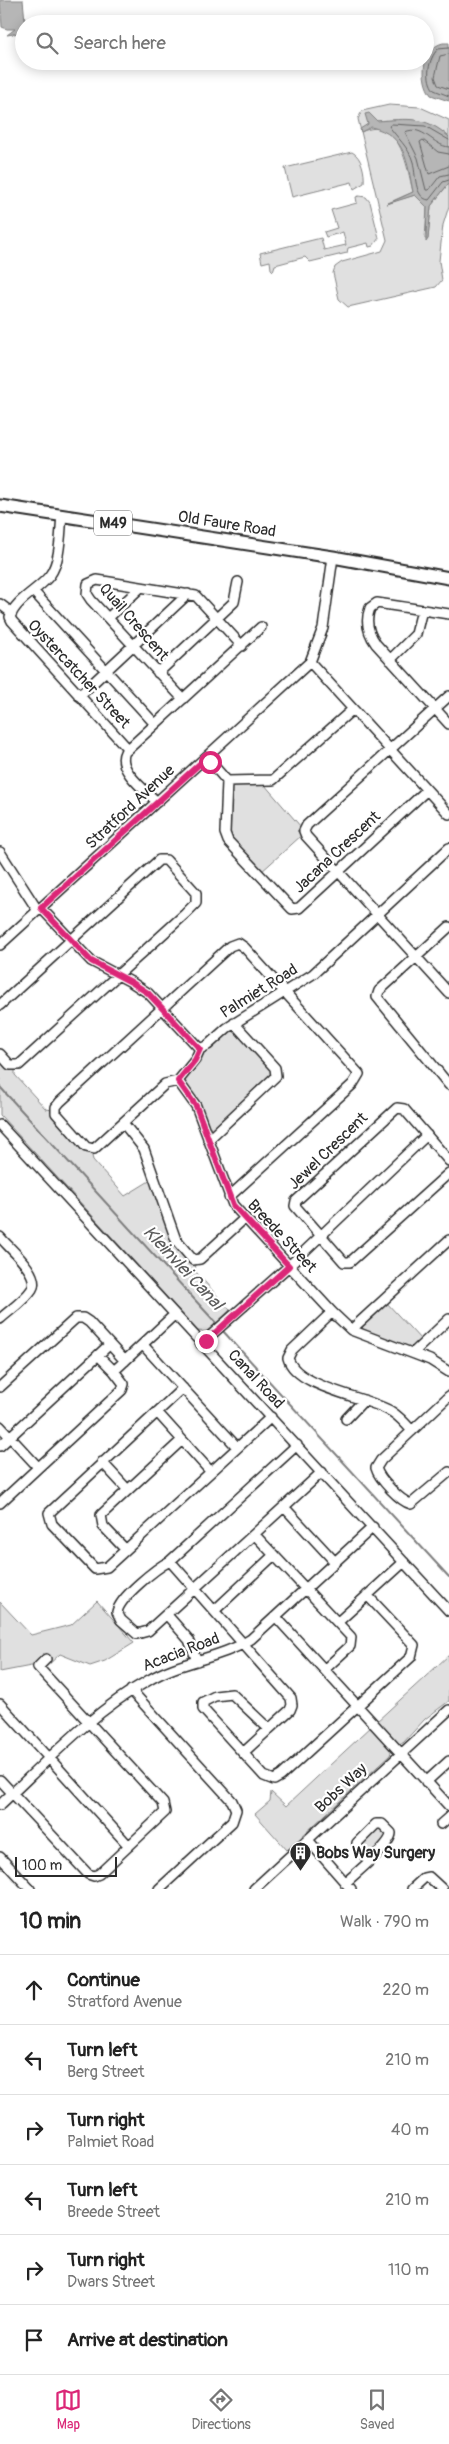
<!DOCTYPE html>
<meta charset="utf-8">
<style>
body{margin:0;font-family:Pangolin,sans-serif;background:#f6f6f6;color:#222}
.scale{position:absolute;left:15px;bottom:12px;width:102px;box-sizing:border-box;padding-left:5px;border:2px solid #2b2b2b;border-top:0;font-size:14px;line-height:18px;white-space:nowrap;color:#2b2b2b;-webkit-text-stroke:4px #fff;paint-order:stroke}
.stop{position:absolute;width:15px;height:15px;margin:-11px;border:4px solid #db2777;border-radius:50%;background:#fff}
.stop.end{background:#db2777;border-color:#fff;box-shadow:0 1px 5px #0008}
.list{margin:0;padding:0;list-style:none}
h2{display:flex;justify-content:space-between;align-items:center;height:65px;margin:0;padding:0 20px;font-size:21px}
h2 small{font-size:16px;font-weight:400;color:#767676}
.list li{display:grid;grid-template-columns:32px 1fr auto;gap:15px;align-items:center;box-sizing:border-box;height:70px;padding:0 20px;border-top:1px solid #e0e0e0}
.list b{display:block;font-size:19px;white-space:nowrap}
.list p{margin:0;font-size:16px;white-space:nowrap;color:#767676}
.list em{font-size:16px;font-style:normal;color:#767676}
.icon{flex:none;width:28px;height:28px;fill:none;stroke:currentColor;stroke-width:2;stroke-linecap:round;stroke-linejoin:round}
.map{position:relative;flex:none;width:449px;height:1889px;overflow:hidden}
.search{position:absolute;background:#fff;box-shadow:0 2px 12px #0003;left:15px;right:15px;top:15px;height:55px;display:flex;align-items:center;gap:12px;box-sizing:border-box;padding:0 18px;border-radius:28px;color:#767676;font-size:19px}
.sheet{height:485px;background:#fff}
nav{display:flex;justify-content:space-around;align-items:center;box-sizing:border-box;height:70px;border-top:1px solid #e0e0e0;background:#fff;font-size:14px;color:#767676}
nav a{display:grid;justify-items:center;gap:2px}
nav .on{color:#db2777}
.map>svg:first-child{display:block}
</style>
<div class="map">
<svg width="449" height="1889" viewBox="0 0 449 1889">
<rect width="100%" height="100%" fill="#fff"/>
<filter id="ink" filterUnits="userSpaceOnUse"><feTurbulence type="fractalNoise" baseFrequency=".02" numOctaves="2"/><feDisplacementMap in="SourceGraphic" scale="10" xChannelSelector="R" yChannelSelector="G"/><feConvolveMatrix kernelMatrix="1 2 1 2 8 2 1 2 1" color-interpolation-filters="sRGB"/></filter>
<g filter="url(#ink)">
<!-- green -->
<path fill="#e0e0e0" stroke="#868686" d="M389,105L420,107L449,120V137C430,120 401,119 377,121L372,119L361,132C400,114 407,167 413,192L388,203L415,195L427,207L425,239H428L431,206L449,183V206L443,225L439,261L442,280L436,287L348,307L339,299L333,273L335,267L342,262L382,251L387,240L358,119L362,111Z
M352,152C362,157 365,173 364,183L354,189L352,182L292,197L285,168Z
M359,196L366,197L370,202L379,238L373,246L369,247L368,243L348,248L347,253L310,262L305,257L275,265L273,271L271,269L270,261L262,263L260,253L321,238L324,250L346,245L343,232L326,237L324,232L337,228L331,210L357,203L356,197Z
M264,784L301,827L297,831L302,835L260,873L228,837L231,786Z
M234,1029L274,1072L210,1131L185,1084C182,1066 216,1040 229,1030Z
M0,1057L15,1069V1075L46,1109L53,1110L91,1152L93,1160L125,1196L151,1180L175,1243L196,1263L195,1271L230,1310L207,1332L198,1331L0,1115Z
M386,1302L422,1341L415,1348L411,1349L363,1330L362,1325Z
M97,1601L134,1643L105,1661L90,1666L60,1654L45,1668L31,1666L0,1672V1602L31,1635L71,1625Z
M449,1655V1701L425,1719L403,1743L396,1744L376,1722Z
M373,1725L392,1749L390,1755L287,1850L255,1814L270,1801L271,1792L286,1806Z
M377,1826H382L389,1838L370,1855H367L360,1842Z"/>
<!-- water -->
<path fill="#b6b6b6" stroke="#7e7e7e" d="M0,0H23L25,21H29L30,23L24,24L20,33L7,35L15,29H7L2,27Z
M443,43H449V101L431,95C419,79 422,48 443,43Z
M369,113L377,121C407,119 425,115 449,137V183L431,206L428,239L426,242L427,207L415,195L387,204L413,192C407,162 406,135 371,127L361,132L360,129L368,124L365,114Z"/>
<g fill="none" stroke-linecap="round" stroke-linejoin="round">
<!-- shore -->
<path stroke="#636363" stroke-width="1" d="M449,48L438,49C428,59 425,79 434,90L449,96
M449,54L440,56L435,77L438,85L449,89
M449,140L425,126L392,124L389,126C396,137 409,147 413,162C416,174 414,198 429,200L443,182L449,180
M449,147C433,146 423,124 405,132L418,158L426,190H429L440,176L449,174
M449,154L438,152L423,140L420,142L429,174L449,166"/>
<!-- stream -->
<path stroke="#7e7e7e" stroke-width="2" d="M0,1087L217,1324
M222,1330L449,1577"/>
<defs>
<path id="minor" d="M62,515C60,533 61,560 50,575C39,590 16,599 10,617L12,621L128,749
M33,591L155,724
M0,604L12,613
M449,614L377,603L370,608C365,621 368,633 376,644L449,724
M108,618L140,588
M390,660L416,634L422,610
M310,662L449,814
M158,673L234,602L238,582
M79,696L188,594
M449,696L307,825L304,831L306,836L449,993
M183,699L91,600L87,594L88,584L97,580L196,596L242,646
M206,757L227,781L273,780L353,709
M227,781L225,833L228,841L292,909L299,908L427,790
M157,802C146,791 116,769 125,752L261,627
M0,852L38,911
M41,908L91,961L131,982L148,993L200,1049
M449,927L379,991L377,997L449,1085
M0,945L310,662L323,628L333,557
M0,1005L159,860H166L196,893V903L185,914L19,1065H10L0,1054
M178,1081L165,1084L94,1149L86,1147L56,1113V1107L60,1102L230,946L238,943L245,948L359,1074L353,1084L229,1197
M178,1081L196,1106L233,1205L332,1312L351,1330L430,1360L449,1372
M178,1081L195,1060L200,1049L208,1045L227,1028L313,974L449,848
M124,1124L144,1149L176,1240L193,1260L200,1259L245,1218
M0,1125L449,1611
M208,1140L276,1076L275,1068L234,1023
M449,1161L404,1109L397,1108L296,1201L295,1206L344,1262H350L449,1173
M0,1237C9,1248 41,1274 32,1289C25,1300 10,1310 0,1319
M332,1312L292,1350L288,1358C296,1388 367,1396 392,1412C400,1417 406,1424 412,1431
M351,1330L449,1240
M201,1344L289,1266L427,1135
M143,1345L237,1447
M413,1353L449,1319
M98,1355L114,1371
M0,1387L76,1318H83L89,1322L125,1361
M183,1388L49,1513L52,1524L95,1569L107,1567L271,1417
M449,1396L381,1460L376,1468C379,1479 400,1501 411,1504L449,1472
M157,1412L210,1471
M346,1419L364,1400
M0,1426L38,1467
M297,1445L170,1561C156,1568 120,1597 117,1612L121,1620L137,1634L148,1631L322,1472
M0,1446L109,1345
M102,1462L127,1489
M0,1503L122,1390L124,1384L114,1371L174,1315
M285,1508L335,1562
M255,1535L351,1637L350,1646L325,1669
M125,1549L103,1526L101,1515L182,1440
M170,1561L291,1698L292,1705L290,1710L243,1753
M214,1611L274,1555
M167,1615L189,1640L197,1661
M276,1617L449,1806
M338,1622L404,1562
M131,1690L232,1801L236,1810L232,1822L159,1889
M0,1704L129,1846
M269,1729L232,1694L215,1696L203,1702V1709L264,1776L274,1780L281,1776L411,1657L414,1645L367,1595
M0,1780L88,1874L94,1876L99,1874L165,1812L163,1803L38,1667L46,1659
M426,1782L449,1761
M0,1805C47,1761 92,1712 149,1680C180,1661 220,1659 251,1639L373,1527
M441,1824L449,1817
M308,1840L351,1889
M0,1857L30,1889
M345,1883C355,1874 392,1844 391,1833L382,1824H376L357,1843L359,1850L369,1860
M254,1889L449,1710
M412,1889L424,1878L429,1877L442,1889"/>
<path id="major" d="M0,506L333,557L449,578"/>
</defs>
<!-- minor casing -->
<use href="#minor" stroke="#2b2b2b" stroke-width="12"/>
<!-- major casing -->
<use href="#major" stroke="#2b2b2b" stroke-width="15"/>
<!-- minor -->
<use href="#minor" stroke="#fff" stroke-width="9"/>
<!-- major -->
<use href="#major" stroke="#fff" stroke-width="11"/>
</g>
</g>
<g fill="none" stroke-linecap="round" stroke-linejoin="round" filter="url(#ink)">
<!-- route -->
<path stroke="#db2777" stroke-width="6" d="M206,1341L289,1266L233,1205L196,1106L178,1081L195,1060L200,1049L148,993L131,982L91,961L41,908L206,758L210,762"/>
</g>
<!-- icons -->
<defs>
<symbol id="building-pin" viewBox="-11 -11 22 30"><path d="M0 17L-7.5 6A9.5 9.5 0 1 1 7.5 6Z" fill="#2b2b2b" stroke="#fff"/><path d="M-4-6H4V6H1V3H-1V6H-4ZM-2.5-4.3h1.7v1.8h-1.7ZM.8-4.3h1.7v1.8H.8ZM-2.5-1h1.7V.8h-1.7ZM.8-1h1.7V.8H.8Z" fill="#fff"/></symbol>
</defs>
<g fill-rule="evenodd">
<use href="#building-pin" x="288" y="1840" width="25" height="34"/>
</g>
<g text-anchor="middle" dominant-baseline="central" stroke-width="4.5" stroke-linejoin="round" paint-order="stroke">
<!-- shield labels -->
<rect fill="#fff" stroke="#6b6b6b" stroke-width="1" x="94" y="510.5" width="38" height="25" rx="4"/>
<g font-size="15" font-weight="bold" fill="#2b2b2b">
<text x="113" y="523">M49</text>
</g>
<!-- street labels -->
<g font-size="16" fill="#2b2b2b" stroke="#fff">
<text transform="translate(227 524) rotate(9)">Old Faure Road</text>
<text transform="translate(134 622) rotate(49)">Quail Crescent</text>
<text transform="translate(79 674) rotate(47)">Oystercatcher Street</text>
<text transform="translate(130 807) rotate(-43)">Stratford Avenue</text>
<text transform="translate(337 852) rotate(-43)">Jacana Crescent</text>
<text transform="translate(259 991) rotate(-32)">Palmiet Road</text>
<text transform="translate(328 1151) rotate(-44)">Jewel Crescent</text>
<text transform="translate(282 1236) rotate(47)">Breede Street</text>
<text transform="translate(256 1379) rotate(47)">Canal Road</text>
<text transform="translate(181 1652) rotate(-21)">Acacia Road</text>
<text transform="translate(341 1788) rotate(-43)">Bobs Way</text>
</g>
<!-- poi labels -->
<g font-size="16" font-weight="bold" fill="#2b2b2b" stroke="#fff" text-anchor="start">
<text x="316" y="1853">Bobs Way Surgery</text>
</g>
<!-- water labels -->
<g font-size="18" font-style="italic" fill="#5c5c5c" stroke="#fff">
<text transform="translate(183 1268) rotate(47)">Kleinvlei Canal</text>
</g>
</g>
</svg>
<div class="scale">100 m</div>
<div class="stop" style="left:210px;top:762px"></div>
<div class="stop end" style="left:206px;top:1341px"></div>
<div class="search"><svg class="icon" aria-label="search" viewBox="0 0 24 24"><circle cx="10" cy="10" r="6"/><path d="M15 15l6 6"/></svg>Search here</div>
</div>
<section class="sheet">
<h2>10 min<small>Walk · 790 m</small></h2>
<ul class="list">
<li><svg class="icon" aria-label="ahead" viewBox="0 0 24 24"><path d="M12 20V5M6 11l6-6 6 6"/></svg><div><b>Continue</b><p>Stratford Avenue</p></div><em>220 m</em></li>
<li><svg class="icon" aria-label="left" viewBox="0 0 24 24"><path d="M17 20v-9H6M10 6l-5 5 5 5"/></svg><div><b>Turn left</b><p>Berg Street</p></div><em>210 m</em></li>
<li><svg class="icon" aria-label="right" viewBox="0 0 24 24"><path d="M7 20v-9h11M14 6l5 5-5 5"/></svg><div><b>Turn right</b><p>Palmiet Road</p></div><em>40 m</em></li>
<li><svg class="icon" aria-label="left" viewBox="0 0 24 24"><path d="M17 20v-9H6M10 6l-5 5 5 5"/></svg><div><b>Turn left</b><p>Breede Street</p></div><em>210 m</em></li>
<li><svg class="icon" aria-label="right" viewBox="0 0 24 24"><path d="M7 20v-9h11M14 6l5 5-5 5"/></svg><div><b>Turn right</b><p>Dwars Street</p></div><em>110 m</em></li>
<li><svg class="icon" aria-label="arrive" viewBox="0 0 24 24"><path d="M6 21V4h12l-3 4 3 4H6"/></svg><div><b>Arrive at destination</b></div></li>
</ul>
</section>
<nav>
<a class="on"><svg class="icon" aria-label="map" viewBox="0 0 24 24"><path d="M3 6l6-2 6 2 6-2v14l-6 2-6-2-6 2zM9 4v14M15 6v14"/></svg>Map</a>
<a><svg class="icon" aria-label="directions" viewBox="0 0 24 24"><path d="M12 3l9 9-9 9-9-9zM9 14v-3h6M13 9l2 2-2 2"/></svg>Directions</a>
<a><svg class="icon" aria-label="saved" viewBox="0 0 24 24"><path d="M7 4h10v16l-5-4-5 4z"/></svg>Saved</a>
</nav>
